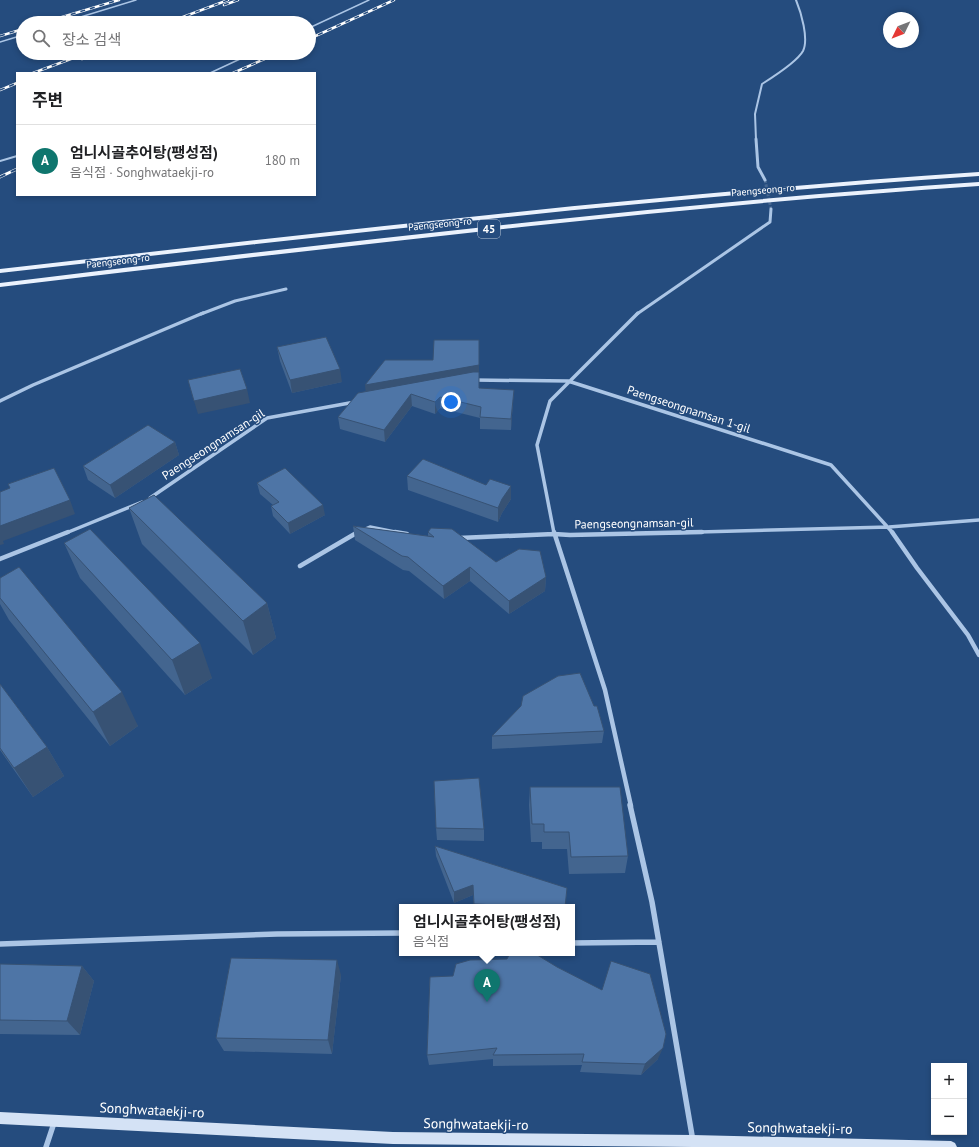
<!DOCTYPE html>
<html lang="ko">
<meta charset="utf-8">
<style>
body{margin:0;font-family:"PT Sans","Noto Sans KR",sans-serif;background:#f6f6f6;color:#202124}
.controls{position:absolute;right:12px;bottom:12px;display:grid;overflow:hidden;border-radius:0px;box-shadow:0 2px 6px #0003}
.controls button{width:36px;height:36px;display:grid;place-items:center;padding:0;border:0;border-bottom:1px solid #e0e0e0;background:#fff;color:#202124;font:20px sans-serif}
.compass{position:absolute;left:883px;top:12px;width:36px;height:36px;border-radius:50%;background:#fff;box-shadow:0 2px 6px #0003;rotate:227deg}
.you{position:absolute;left:451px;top:402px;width:14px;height:14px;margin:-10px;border:3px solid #fff;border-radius:50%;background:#1a73e8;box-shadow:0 0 0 6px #1a73e833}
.badge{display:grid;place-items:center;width:26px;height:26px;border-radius:50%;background:#0f766e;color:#fff;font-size:13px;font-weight:700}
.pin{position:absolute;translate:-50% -33px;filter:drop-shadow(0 1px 2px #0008)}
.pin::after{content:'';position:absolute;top:21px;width:14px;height:12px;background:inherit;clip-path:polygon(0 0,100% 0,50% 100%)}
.popup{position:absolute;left:399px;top:904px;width:176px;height:52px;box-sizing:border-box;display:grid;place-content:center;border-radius:0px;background:#fff;filter:drop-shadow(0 1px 3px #0005);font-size:13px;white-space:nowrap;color:#757577}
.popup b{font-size:15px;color:#202124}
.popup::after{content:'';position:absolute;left:50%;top:100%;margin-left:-8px;border:8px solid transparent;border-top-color:#fff}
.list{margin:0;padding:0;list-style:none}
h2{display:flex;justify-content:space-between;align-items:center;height:52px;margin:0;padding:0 16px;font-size:17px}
h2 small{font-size:13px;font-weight:400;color:#757577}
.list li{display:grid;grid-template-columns:26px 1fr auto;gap:12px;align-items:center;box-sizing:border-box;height:72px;padding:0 16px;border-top:1px solid #e0e0e0}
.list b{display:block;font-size:15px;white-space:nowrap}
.list p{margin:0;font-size:13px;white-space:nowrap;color:#757577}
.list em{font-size:13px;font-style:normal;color:#757577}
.icon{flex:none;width:22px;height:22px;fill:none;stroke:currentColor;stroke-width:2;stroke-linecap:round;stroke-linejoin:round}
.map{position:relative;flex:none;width:979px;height:1147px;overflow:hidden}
.search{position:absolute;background:#fff;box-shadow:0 2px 6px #0003;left:16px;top:16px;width:300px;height:44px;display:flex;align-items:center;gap:10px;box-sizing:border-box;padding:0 14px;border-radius:22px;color:#757577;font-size:15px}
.panel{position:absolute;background:#fff;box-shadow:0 2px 6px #0003;left:16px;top:72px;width:300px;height:124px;border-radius:0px}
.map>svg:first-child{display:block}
</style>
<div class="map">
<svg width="979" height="1147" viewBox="0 0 979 1147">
<rect width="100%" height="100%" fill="#254c7e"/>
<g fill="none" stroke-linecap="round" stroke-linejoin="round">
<!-- street-tunnel -->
<path stroke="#466791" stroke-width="3" stroke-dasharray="3 1.5" stroke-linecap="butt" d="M765,180L771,209"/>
<!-- lane-far1 -->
<path stroke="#abc5e5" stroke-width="1.5" d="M61,23L136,0
M309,28L369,0
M0,42L23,35
M210,73L253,53"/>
<!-- lane -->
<path stroke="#abc5e5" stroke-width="2" d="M0,161L17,156"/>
<!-- street-far4 -->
<path stroke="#abc5e5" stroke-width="2" d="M756,140L755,114L762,84C773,77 797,62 803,51C809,39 801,12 796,0"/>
<!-- street-far3 -->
<path stroke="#abc5e5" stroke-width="3" d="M756,139L758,167L765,180
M201,314L235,301L286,289
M637,314L770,222L771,209"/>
<!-- street-far2 -->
<path stroke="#abc5e5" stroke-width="3.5" d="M474,380L568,381L831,465L893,533
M0,401L33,385L203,313
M150,498L267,418L355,402
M66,533L142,502
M356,533L370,527L400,533
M554,533L537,445L550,401L638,313
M662,533L889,527L979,520"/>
<!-- street-far1 -->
<path stroke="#abc5e5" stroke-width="4.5" d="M395,532L407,534
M554,532L605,690L631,806
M892,532L917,568L968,635L979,655
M459,538L554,534L570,535L702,532
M0,559L68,532
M300,566L358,532"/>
<!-- street -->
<path stroke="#abc5e5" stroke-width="5.5" d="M630,805L652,902L694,1147
M572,943L659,942
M0,944L277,934L402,933
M46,1147L54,1123"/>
<!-- secondary -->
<path fill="#d4e2f5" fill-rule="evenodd" d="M0,1112L393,1132L693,1135L951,1141L955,1143L957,1147H692L393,1144L0,1124Z"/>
<!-- primary -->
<path fill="#ebf2fd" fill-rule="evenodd" d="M979,172V176C652,198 326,236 0,273V269C326,232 652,194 979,172Z
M979,182V186C829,196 680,210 531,226C354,245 177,266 0,287V283C177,261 354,241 531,222C680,206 829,192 979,182Z"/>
<defs>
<path id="rail-far1" d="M224,5L238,0
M42,23L119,0
M167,23L228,0
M0,36L23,29
M309,39L394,0
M82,59L98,53
M33,73L87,53
M233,73L278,53
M0,90L17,83"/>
<path id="rail" d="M0,177L17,169"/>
</defs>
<!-- rail-far1 casing -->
<use href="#rail-far1" stroke="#fff" stroke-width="2.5"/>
<!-- rail casing -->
<use href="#rail" stroke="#fff" stroke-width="3"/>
<!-- rail-far1 -->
<use href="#rail-far1" stroke="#254c7e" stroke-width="1.5" stroke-dasharray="5" stroke-linecap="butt"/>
<!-- rail -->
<use href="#rail" stroke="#254c7e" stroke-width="2" stroke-dasharray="6" stroke-linecap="butt"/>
</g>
<!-- wall -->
<path fill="#43658f" d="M277,347L342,382L292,393L280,361Z
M479,388L513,401L511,430L480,429V418L440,408L435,414L412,406L385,442L340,429L338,417L358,393Z
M175,442L179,455L115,498L88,480L83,466Z
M407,476L486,485L511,486V499L502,513L498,522L408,490Z
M257,483L325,515L290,534L273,516L271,506L273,505L260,494Z
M129,508L267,603L276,638L253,655L142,544Z
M353,526L428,536V532L496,562L546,577L545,591L509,614L470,581L444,599L409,571L403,570L355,540Z
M64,543L212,678L185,695L80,578Z
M0,578L138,726L110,746L9,620L0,604Z
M0,684L47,747L64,776L33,797L0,750Z
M604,731L602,743L492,749V736Z
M530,787L628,856L625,873L569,874L567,849H542V842H531L529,805Z
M436,828L484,829V841L437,840Z
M435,846L565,907H474L473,895L454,903L436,856Z
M0,964L82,966L94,981L80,1035L0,1034Z
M341,975L332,1054L224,1051L216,1038Z
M430,977L658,1059L641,1075L580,1072L582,1065L493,1066V1059L429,1065L427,1055Z"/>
<!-- shaded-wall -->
<path fill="#375274" d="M479,340V400V377L366,396L365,385L479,365Z
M340,369L342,382L292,393L290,380Z
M247,389L250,403L198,414L194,401Z
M514,390L513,401L511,430V419Z
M411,394L412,406L385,442L384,430Z
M440,397V408L435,414V402Z
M175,442L179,455L115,498L110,485Z
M511,486V499L502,513L498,522V508L502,499Z
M70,500L75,514L3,541L4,544L0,545V526Z
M323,505L325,515L290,534L288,523Z
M470,567V581L444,599L443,586Z
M546,577L545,591L509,614V601Z
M267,603L276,638L253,655L243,621Z
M200,643L212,678L185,695L172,660Z
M122,692L138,726L110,746L93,712Z
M47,747L64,776L33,797L14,768Z
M473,885V895L454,903V892Z
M337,960L341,975L332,1054L328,1040Z
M82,966L94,981L80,1035L67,1021Z
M663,1048L658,1059L641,1075L645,1064Z"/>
<!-- building -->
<path fill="#4e75a6" stroke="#375274" d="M326,337L340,369L290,380L277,347Z
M434,340H479V365L365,385L385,360H433Z
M240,369L247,389L194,401L188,380Z
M473,372H479V388L514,390L511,419L480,417L481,407L440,397L435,402L411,394L384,430L338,417L358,393Z
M148,425L175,442L110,485L83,466Z
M423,459L486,485L490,479L511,486L502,499L498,508L407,476Z
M54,468L70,500L0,526V492L10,488L8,484Z
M285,468L323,505L288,523L271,506L279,502L257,483Z
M154,495L267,603L243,621L129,508Z
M353,526L434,537L428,532L431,528L452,529L496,562L519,549L540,551L546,577L509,601L470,567L443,586L408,557L402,556Z
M90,529L200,643L172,660L64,543Z
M19,567L122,692L93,712L0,598V578Z
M580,673L594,706H597L604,731L492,736L521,706L523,696L558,676Z
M0,684L47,747L14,768L0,748Z
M479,778L484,829L436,828L434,781Z
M530,787H620L628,856L571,857L569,832H544V824H532Z
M435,846L567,888L565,907H546L474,904L473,885L454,892Z
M510,953H534L557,967L602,990L611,961L650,974L666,1034L663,1048L645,1064L582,1062L584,1054L493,1055L497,1048L427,1055L430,977L453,976L456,964L470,960L507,959Z
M231,958L337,960L328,1040L216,1038Z
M0,964L82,966L67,1021L0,1020Z"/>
<g text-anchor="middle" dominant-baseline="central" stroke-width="3" stroke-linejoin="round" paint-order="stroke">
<!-- far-street labels -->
<g font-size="10" fill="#fff" stroke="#254c7e">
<text transform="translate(763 190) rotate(-5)">Paengseong-ro</text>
<text transform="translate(440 224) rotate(-6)">Paengseong-ro</text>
<text transform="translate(118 261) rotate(-7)">Paengseong-ro</text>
</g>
<!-- shield labels -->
<rect fill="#254c7e" stroke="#bec9d8" stroke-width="1" x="478" y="220" width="22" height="18" rx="3"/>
<g font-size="11" font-weight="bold" fill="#fff">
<text x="489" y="229">45</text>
</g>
<!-- street labels -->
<g font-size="12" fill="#fff" stroke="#254c7e">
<text transform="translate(689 409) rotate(18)">Paengseongnamsan 1-gil</text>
<text transform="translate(213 444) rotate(-33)">Paengseongnamsan-gil</text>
<text transform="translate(634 523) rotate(-1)">Paengseongnamsan-gil</text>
</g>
<!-- near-street labels -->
<g font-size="14" fill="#fff" stroke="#254c7e">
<text transform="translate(152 1110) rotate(3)">Songhwataekji-ro</text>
<text transform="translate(476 1124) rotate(1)">Songhwataekji-ro</text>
<text transform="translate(800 1128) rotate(1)">Songhwataekji-ro</text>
</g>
</g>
</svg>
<div class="controls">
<button>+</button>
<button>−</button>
</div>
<svg class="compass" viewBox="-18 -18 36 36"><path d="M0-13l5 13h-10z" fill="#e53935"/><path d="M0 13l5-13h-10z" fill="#757577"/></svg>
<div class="you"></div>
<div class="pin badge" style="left:487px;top:1002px">A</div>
<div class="popup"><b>엄니시골추어탕(팽성점)</b>음식점</div>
<div class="search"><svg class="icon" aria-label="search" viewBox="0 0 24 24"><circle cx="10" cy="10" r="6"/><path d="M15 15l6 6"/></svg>장소 검색</div>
<section class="panel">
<h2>주변<small></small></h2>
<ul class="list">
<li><span class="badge">A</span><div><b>엄니시골추어탕(팽성점)</b><p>음식점 · Songhwataekji-ro</p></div><em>180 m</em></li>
</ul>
</section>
</div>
